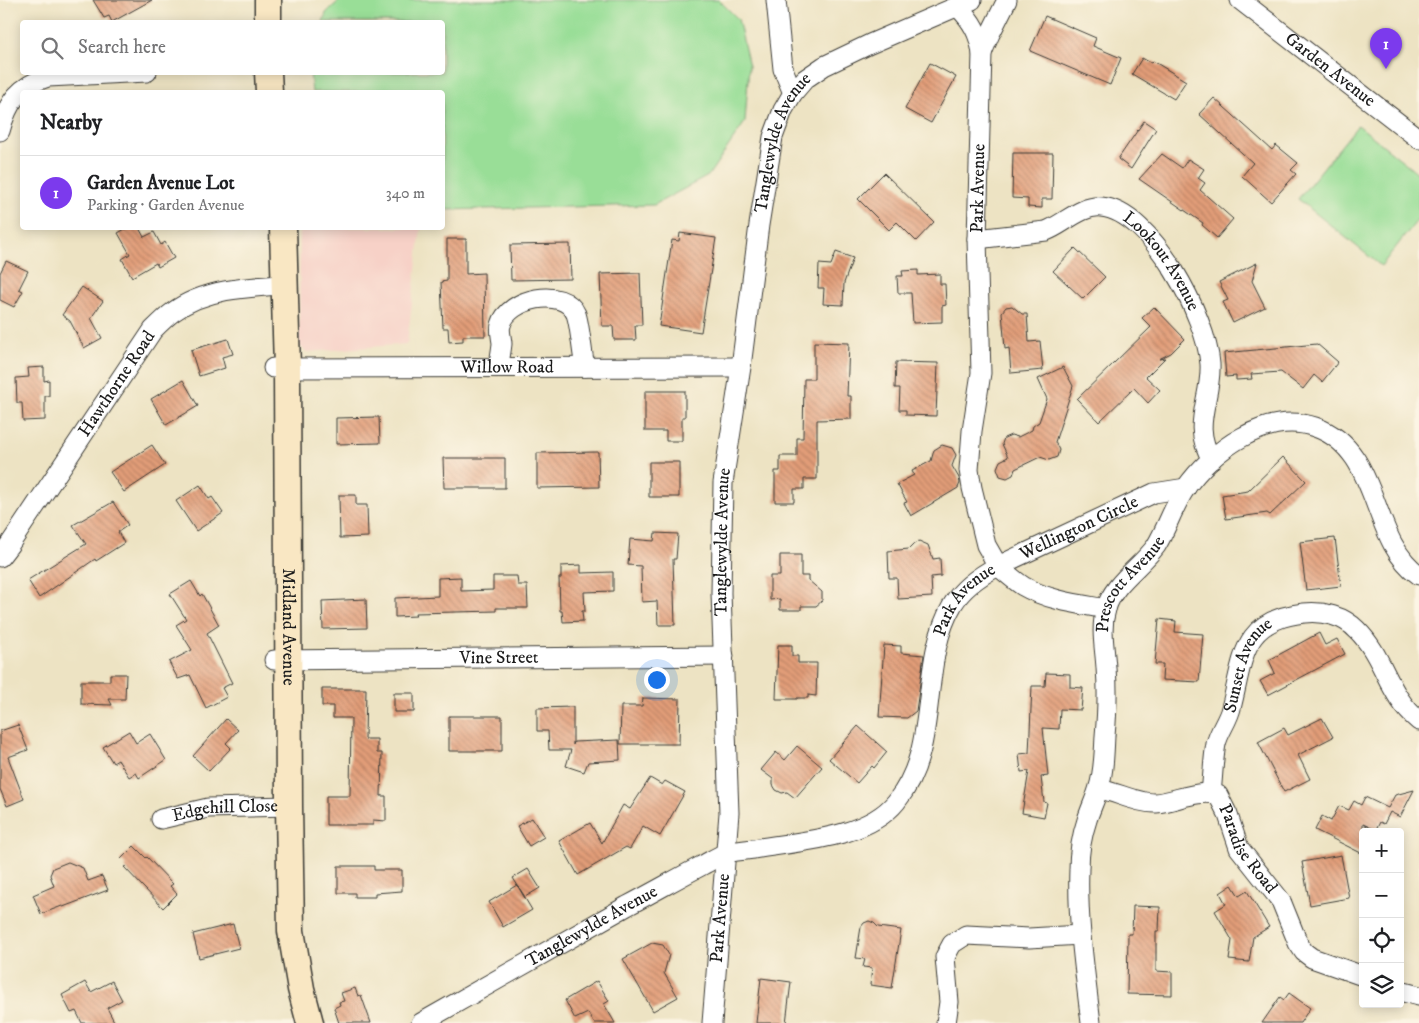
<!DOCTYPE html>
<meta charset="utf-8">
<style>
body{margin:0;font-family:"IM FELL DW Pica",serif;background:#f2f2f2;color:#202124}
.controls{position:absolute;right:15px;bottom:15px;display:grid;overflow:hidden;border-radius:5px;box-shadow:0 2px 12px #0003}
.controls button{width:45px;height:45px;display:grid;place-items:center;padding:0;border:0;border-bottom:1px solid #e0e0e0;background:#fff;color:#202124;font:25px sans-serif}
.you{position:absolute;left:656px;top:679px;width:18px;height:18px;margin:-12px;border:4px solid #fff;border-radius:50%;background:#1a73e8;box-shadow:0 0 0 8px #1a73e833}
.badge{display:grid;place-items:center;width:32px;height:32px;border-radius:50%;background:#7c3aed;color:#fff;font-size:16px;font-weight:700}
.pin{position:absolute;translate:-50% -41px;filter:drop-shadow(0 1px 2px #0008)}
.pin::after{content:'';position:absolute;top:26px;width:18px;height:15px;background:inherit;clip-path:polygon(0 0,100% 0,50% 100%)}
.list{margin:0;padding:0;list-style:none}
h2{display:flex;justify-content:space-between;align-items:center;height:65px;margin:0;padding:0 20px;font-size:21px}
h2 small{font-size:16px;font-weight:400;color:#757577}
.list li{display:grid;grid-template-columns:32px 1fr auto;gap:15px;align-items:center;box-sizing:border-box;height:75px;padding:0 20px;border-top:1px solid #e0e0e0}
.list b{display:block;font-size:19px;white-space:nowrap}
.list p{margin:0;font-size:16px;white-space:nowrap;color:#757577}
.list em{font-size:16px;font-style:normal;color:#757577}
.icon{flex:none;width:28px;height:28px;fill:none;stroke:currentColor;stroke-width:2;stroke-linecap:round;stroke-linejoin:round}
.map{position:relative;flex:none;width:1419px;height:1023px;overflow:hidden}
.search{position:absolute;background:#fff;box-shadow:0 2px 12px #0003;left:20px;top:20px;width:425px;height:55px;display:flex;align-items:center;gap:12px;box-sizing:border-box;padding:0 18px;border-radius:5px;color:#757577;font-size:19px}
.panel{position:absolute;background:#fff;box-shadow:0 2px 12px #0003;left:20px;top:90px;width:425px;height:140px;border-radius:5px}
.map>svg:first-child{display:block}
</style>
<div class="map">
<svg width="1419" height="1023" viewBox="0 0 1419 1023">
<defs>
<pattern id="building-back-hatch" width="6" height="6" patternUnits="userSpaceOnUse" patternTransform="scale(1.25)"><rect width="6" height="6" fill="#e29d78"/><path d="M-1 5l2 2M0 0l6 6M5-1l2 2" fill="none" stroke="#b67f62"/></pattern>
</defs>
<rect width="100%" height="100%" fill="#fcf5e5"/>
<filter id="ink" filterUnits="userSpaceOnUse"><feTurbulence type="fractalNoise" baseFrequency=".02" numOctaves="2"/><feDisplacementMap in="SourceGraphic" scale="10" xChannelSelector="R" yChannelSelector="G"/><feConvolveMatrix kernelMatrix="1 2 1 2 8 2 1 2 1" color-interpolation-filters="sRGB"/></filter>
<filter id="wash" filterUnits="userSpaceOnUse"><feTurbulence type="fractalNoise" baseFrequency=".0096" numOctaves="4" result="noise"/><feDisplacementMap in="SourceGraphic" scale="20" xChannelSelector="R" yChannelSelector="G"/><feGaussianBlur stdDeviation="1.12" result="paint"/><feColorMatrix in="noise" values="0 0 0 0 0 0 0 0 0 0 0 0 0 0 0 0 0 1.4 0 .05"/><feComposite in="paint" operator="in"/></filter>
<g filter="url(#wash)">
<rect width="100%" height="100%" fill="#ede3c3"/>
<!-- built -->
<path fill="#f7d1c7" d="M300,228H421L407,344L307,352L299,346Z"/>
<!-- green -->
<path fill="#99de97" stroke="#5a7d5a" d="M340,0H719L738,19L749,66L745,122L708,176L654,205L443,210L442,92H312L310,73L442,72V22H323L326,13Z
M1358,125L1419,174V218L1381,266L1298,199Z"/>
<g id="blocks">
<!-- building -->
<path fill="url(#building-back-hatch)" d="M93,0H152L112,22L109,16L104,18Z
M1045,16L1096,38L1093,46L1121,58L1110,85L1030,51Z
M1142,58L1151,63L1153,61L1186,81L1174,99L1132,74Z
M930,63L956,77L931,123L905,109Z
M1214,98L1272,150L1276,145L1298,163L1291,170L1296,174L1271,202L1242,176L1253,163L1199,114Z
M1144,121L1156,129L1131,169L1118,159Z
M1013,153H1053L1052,199H1042V208L1028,207V199L1012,198Z
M1162,154L1182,168L1188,159L1204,169L1198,178L1205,183L1200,190L1233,219L1217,238L1202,225L1203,223L1139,179Z
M884,173L934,222L916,241L897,222L889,230L858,199Z
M127,228H139L144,237L154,232L161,245L165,242L174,258L158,267L156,263L132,277L122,259L130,254L118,233Z
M680,233L716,238L701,332L659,326L672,240L679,241Z
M447,239H466V274L484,273L485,336H463V341L449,342L448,328H443L441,282L447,281Z
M570,244L571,279L511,280L510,245Z
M1075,248L1105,277L1083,299L1053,271Z
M836,252L853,258L844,283L843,305L823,304L824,288H818L819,264L831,265Z
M6,261L28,271L19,289L23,291L14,307L0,300V273Z
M1257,263L1252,281L1265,307L1233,323L1223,302L1228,300L1219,282Z
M918,270V275L940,274V284H945L946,305L942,306V322L913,323L911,293H898L897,276H903L902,271Z
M640,273L642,325H635L636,340H614L613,326H602L600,274Z
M82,287L103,301L91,318L102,338L84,348L70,321L62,315Z
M1012,306L1022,314H1027L1029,342L1040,341L1043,370L1011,373L1009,348L1005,349L1002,312L1006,307Z
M1154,307L1185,339L1171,353L1159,359L1165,358L1146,377L1160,390L1148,403L1134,388L1099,422L1077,399L1151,327L1142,318Z
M228,339L233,354L222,357L225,368L199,376L191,350Z
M814,342L849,343L847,396H851V419L817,420V479H804V489H794V502H775V471H780V456H797V438H803L804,379H814Z
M1317,344L1338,362L1322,382L1314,375L1303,389L1281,372L1251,374L1252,379L1236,380V376L1226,377L1224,353Z
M896,362L938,363L936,416L906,415V410H899L900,388H895Z
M44,367V381L49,380V396H45V420L23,421L22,403H17L16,378L29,377L28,368Z
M1063,367L1073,386L1055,442L1059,450L1057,457L1049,460L1040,457L1015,469L1013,475L1007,478L1000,476L997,468L1000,461L1008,457L1002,444L1004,438L1011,435L1018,437L1032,430L1033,426L1039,422L1047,399L1038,379Z
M183,380L198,406L166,425L151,399Z
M645,391H685V417H682V441H666V431H645Z
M379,417L380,443L336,444V418Z
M152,445L165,465L124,492L110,472Z
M942,445L952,448L956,455L952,466L959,478L960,483L958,488L911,516L904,503L907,502L897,484L914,475L912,471L931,461L934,450Z
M598,452L599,487L537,488V453Z
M1283,457L1306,481L1270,515L1267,513L1226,519L1222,495L1248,491Z
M443,458H505V488H444Z
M649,462H679V497H649Z
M200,485L209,499L212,497L223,513L196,531L176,501Z
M339,495H356V505H367L368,537L340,538Z
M113,502L128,525L118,532L124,543L96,561L95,559L39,598L28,580L86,544L73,525Z
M655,533L678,534L676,559H673L675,625H658L657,601L642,602L641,566L628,565L630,539L654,541Z
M1335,538L1341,586L1306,590L1300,542Z
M919,541L928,545L933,559L940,558L941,576L931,577L932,597L898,599L897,578H889L888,551L909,549L914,544Z
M780,555H801V576H808V580L822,592V601L816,606H801V610H780V599L770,600V576H780Z
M581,565V573L613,572V591L584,592L585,611H582L583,621L563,622L562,611H560L559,578H561V566Z
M493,576H517L518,585H527L528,608H496V611L415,613L416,616L395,617V598L438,596V578L461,577V591L493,590Z
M191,581L200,596L202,594L219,625L207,633L232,683L222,688L227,697L206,708L190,675L178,679L169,662L192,650L176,625L186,619L170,594Z
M366,599L367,628L323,629L322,601Z
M1159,619L1176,621L1175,632L1203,634L1199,682L1162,680L1163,664H1155Z
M1319,633L1325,645L1337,639L1345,654L1268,695L1260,681L1275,673L1269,660Z
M778,645H792V656H798V663H817L816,696L808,695V698H797V699H776Z
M884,645L901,646V653L924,655L916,711L907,718L879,717Z
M1046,673L1070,674V687L1083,688L1081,710L1060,709L1059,729L1043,728L1048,776L1041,777L1044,802L1047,803L1044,817L1022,813L1029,771L1021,772L1019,754L1029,753L1032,686H1045Z
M110,674H126L125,699H109L112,705L81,704V681H110Z
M322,689H366L365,739H377V753H382L381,796H386V821L373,820V825H326V796H350L351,718H333V706H322Z
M394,693H414V712H394Z
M643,698L680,699L679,744H620L621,706H642Z
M573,707V745L574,742L619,740L620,760L588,762L584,772L566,766L571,750H549L548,731H537V708Z
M449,716H502V751H449Z
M1322,718L1333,737L1298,755L1310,779L1284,792L1258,742L1284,728L1288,735Z
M226,719L238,730L226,743L231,748L209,771L193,756Z
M18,725L28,750L8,757L24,799L7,806L0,789V731Z
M858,726L887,752L874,768L872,766L857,783L829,759Z
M129,731L136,743L150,734L166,760L139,778L136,773L129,777L118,760L113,763L103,747Z
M797,746L822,767L795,798L787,792L782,793L776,790L773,785V779L761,770L776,752L785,760Z
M650,778L662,785L665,781L685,792L660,836L643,826L630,849L626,847L578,875L559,841L590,823L602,843L623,805L630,809Z
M1414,790L1400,817L1390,812L1384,824L1380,822L1376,830L1363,824V854L1315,830L1322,816L1331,821L1339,806L1349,810L1354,801L1361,805L1365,797L1388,808L1395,795Z
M532,818L544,837L529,846L517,826Z
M134,846L146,858L147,857L173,884L170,886L177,894L163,908L124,867L126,866L120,860Z
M1341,855L1349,898L1310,905L1302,862Z
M68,862L83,868L88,881L102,876L108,890L63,907L62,906L41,914L33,895L54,886L50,875L53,868Z
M338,866H374V870H402V891L375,893V897H355V893H338Z
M528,869L540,888L525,897L513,878Z
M517,885L532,910L503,927L489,902Z
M1232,885L1239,896L1247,891L1269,927L1253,937L1249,962L1229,960L1232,940L1215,911L1226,904L1220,893Z
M1133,906L1160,907L1159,931H1156V971L1172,972V995L1127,994L1128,934H1132Z
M869,921L874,923L878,927L901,930L892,988L870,985L872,968L863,967L865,959L856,958L861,927L864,923Z
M233,924L239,948L199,958L193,934Z
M652,943L663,945L669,955L664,973L678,997L653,1011L623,959Z
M761,978L791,982L786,1023H756Z
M112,981L122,1000L107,1008L115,1023H82L76,1011L71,1013L62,995L85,982L91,992Z
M597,981L609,1001L604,1004L615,1023H594L588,1013L575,1019L565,1000Z
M355,988L358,996L361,995L371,1023H339L334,1008L340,1005L339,1002L344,1001L341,993Z
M1289,993L1310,1008L1300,1023H1262L1280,997L1284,1000Z"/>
</g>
</g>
<g filter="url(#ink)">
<use href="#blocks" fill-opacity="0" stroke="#3b3a35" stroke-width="1"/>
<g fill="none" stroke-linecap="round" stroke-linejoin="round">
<defs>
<g id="street">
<path d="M776,0L783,69L793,93"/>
<path id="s1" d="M1240,0L1419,139"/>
<path d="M982,53L990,34L1007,0"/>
<path d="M0,131C8,101 19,86 48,77L147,72"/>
<path id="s2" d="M977,239L1046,231C1063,225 1081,205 1101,207C1152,211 1207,319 1210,364C1212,399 1190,426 1212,459"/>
<path d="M498,367C500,360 501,352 502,344C502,339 499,331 501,325C508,298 564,286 576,314C580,325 582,353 585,367"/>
<path id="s3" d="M273,368L741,367"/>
<path id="s4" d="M0,557L10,544L153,330C159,324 166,317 173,312C204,289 247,287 284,285"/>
<path id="s5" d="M1106,609C1078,604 1047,600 1023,586C1014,580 1006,573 998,566L1154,493L1186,488"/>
<path id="s6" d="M274,660L724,656"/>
<path id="s7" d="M1099,789C1116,792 1140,804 1156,803C1177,801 1197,789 1218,795L1228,815L1239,848L1281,901L1298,943L1304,952L1312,958L1363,976"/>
<path id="s8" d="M1211,793C1213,777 1213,760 1216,744C1219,731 1228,721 1231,708C1244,659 1240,620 1304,613C1323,611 1344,616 1357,630C1384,656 1388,696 1419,721"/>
<path id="s9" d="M161,819L208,808L289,806"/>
<path d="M1400,991L1419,996"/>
<path id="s10" d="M421,1023C490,984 559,945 627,906C652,893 676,879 701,866C709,862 718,856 726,853C735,851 745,850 754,849C798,841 866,839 896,802C942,746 917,665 953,604C963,587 981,575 998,566L986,545L972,488L969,470L972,431L981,373L977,239L982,53C979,33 972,21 958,7"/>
<path id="s11" d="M712,1023L729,813L721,593L723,483L741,367L759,225L773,137L783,110L793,93L805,79L824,66L870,44L972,0"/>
<path d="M946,1023L949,1002L945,957L952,944L966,935L1029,938L1081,935"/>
<path id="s12" d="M1091,1023C1085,973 1077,919 1079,869C1079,853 1082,835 1087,820C1090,810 1095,800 1098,790C1104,773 1104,754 1105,736C1107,714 1108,691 1106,668C1105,649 1100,629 1106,609C1113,583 1141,567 1156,546C1167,528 1173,507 1185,489C1211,451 1267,410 1315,427C1382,450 1368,539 1419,575"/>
</g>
<g id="secondary">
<path d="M268,0V22"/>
<path d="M268,72L269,92"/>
<path id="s13" d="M283,228L287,368L289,806L291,931L301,989L310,1023"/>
</g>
</defs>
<!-- street casing -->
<use href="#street" stroke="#3b3a35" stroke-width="21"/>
<!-- secondary casing -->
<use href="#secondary" stroke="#3b3a35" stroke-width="29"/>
<!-- street -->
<use href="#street" stroke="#fff" stroke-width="19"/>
<!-- secondary -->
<use href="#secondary" stroke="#f9e7c3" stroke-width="26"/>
</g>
</g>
<g text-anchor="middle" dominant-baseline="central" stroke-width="4.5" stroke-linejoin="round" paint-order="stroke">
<!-- street labels -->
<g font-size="18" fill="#1c1c1c" stroke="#fcf5e5">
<text stroke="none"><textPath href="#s1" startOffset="114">Garden Avenue</textPath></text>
<text stroke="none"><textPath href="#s11" startOffset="888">Tanglewylde Avenue</textPath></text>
<text stroke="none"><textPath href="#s10" startOffset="1182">Park Avenue</textPath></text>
<text stroke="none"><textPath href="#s2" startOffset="215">Lookout Avenue</textPath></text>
<text stroke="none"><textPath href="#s3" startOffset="234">Willow Road</textPath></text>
<text stroke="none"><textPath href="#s4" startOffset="209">Hawthorne Road</textPath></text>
<text stroke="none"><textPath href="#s5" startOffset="208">Wellington Circle</textPath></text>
<text stroke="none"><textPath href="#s11" startOffset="482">Tanglewylde Avenue</textPath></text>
<text stroke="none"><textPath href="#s12" startOffset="452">Prescott Avenue</textPath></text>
<text stroke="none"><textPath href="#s10" startOffset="749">Park Avenue</textPath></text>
<text stroke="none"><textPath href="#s13" startOffset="399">Midland Avenue</textPath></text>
<text stroke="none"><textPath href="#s6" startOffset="225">Vine Street</textPath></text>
<text stroke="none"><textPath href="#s8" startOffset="135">Sunset Avenue</textPath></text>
<text stroke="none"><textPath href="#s9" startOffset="65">Edgehill Close</textPath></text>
<text stroke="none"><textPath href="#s7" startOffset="184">Paradise Road</textPath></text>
<text stroke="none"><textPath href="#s11" startOffset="105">Park Avenue</textPath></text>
<text stroke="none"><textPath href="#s10" startOffset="196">Tanglewylde Avenue</textPath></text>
</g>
</g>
</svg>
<div class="controls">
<button>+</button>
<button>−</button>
<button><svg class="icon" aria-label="locate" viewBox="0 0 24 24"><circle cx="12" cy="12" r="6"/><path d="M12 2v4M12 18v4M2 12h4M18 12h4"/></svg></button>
<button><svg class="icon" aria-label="layers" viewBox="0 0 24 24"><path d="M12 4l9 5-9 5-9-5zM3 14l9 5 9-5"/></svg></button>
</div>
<div class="you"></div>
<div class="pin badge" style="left:1386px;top:69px">1</div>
<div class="search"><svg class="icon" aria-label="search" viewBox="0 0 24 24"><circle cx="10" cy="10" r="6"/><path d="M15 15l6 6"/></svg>Search here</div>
<section class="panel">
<h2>Nearby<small></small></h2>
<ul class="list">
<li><span class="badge">1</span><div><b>Garden Avenue Lot</b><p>Parking · Garden Avenue</p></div><em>340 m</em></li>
</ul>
</section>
</div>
